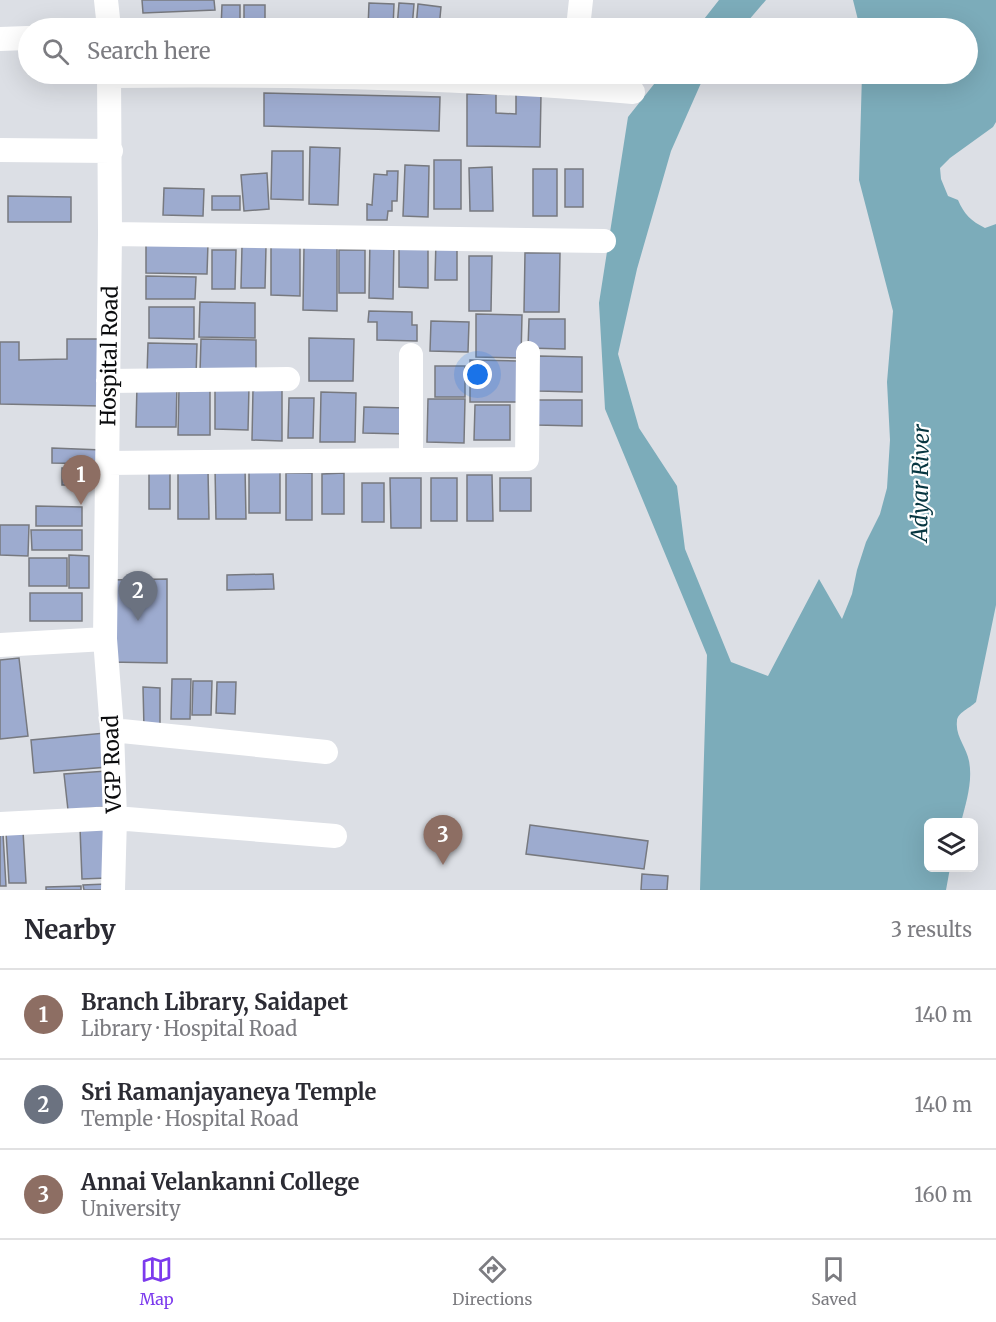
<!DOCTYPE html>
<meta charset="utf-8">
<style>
body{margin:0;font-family:Merriweather,serif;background:#f7f7f7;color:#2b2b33}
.controls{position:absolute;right:18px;bottom:18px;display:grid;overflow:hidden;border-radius:9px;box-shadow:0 6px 24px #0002}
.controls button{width:54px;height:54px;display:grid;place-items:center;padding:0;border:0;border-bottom:2px solid #e1e1e2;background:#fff;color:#2b2b33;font:30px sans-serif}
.you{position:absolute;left:478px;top:375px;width:21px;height:21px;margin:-15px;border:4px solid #fff;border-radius:50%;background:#1a73e8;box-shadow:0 0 0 9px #1a73e833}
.badge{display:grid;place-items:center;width:39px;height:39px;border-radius:50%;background:#7c3aed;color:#fff;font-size:20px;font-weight:700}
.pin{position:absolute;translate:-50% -50px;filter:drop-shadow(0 2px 3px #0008)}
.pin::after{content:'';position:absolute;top:32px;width:21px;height:18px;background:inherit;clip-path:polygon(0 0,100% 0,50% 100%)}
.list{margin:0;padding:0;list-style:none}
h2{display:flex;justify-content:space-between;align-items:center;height:78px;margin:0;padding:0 24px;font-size:26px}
h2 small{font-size:20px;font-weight:400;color:#7c7c81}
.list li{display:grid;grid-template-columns:39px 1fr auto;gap:18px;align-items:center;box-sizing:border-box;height:90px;padding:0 24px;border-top:2px solid #e1e1e2}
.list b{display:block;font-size:22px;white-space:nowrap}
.list p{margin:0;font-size:20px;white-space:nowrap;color:#7c7c81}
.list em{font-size:20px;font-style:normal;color:#7c7c81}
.icon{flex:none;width:33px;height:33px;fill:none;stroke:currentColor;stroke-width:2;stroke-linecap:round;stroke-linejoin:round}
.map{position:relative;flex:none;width:996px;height:890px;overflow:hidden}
.search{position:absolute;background:#fff;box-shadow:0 6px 24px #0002;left:18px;right:18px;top:18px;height:66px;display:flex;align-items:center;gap:15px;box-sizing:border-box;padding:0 21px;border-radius:33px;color:#7c7c81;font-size:22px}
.sheet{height:348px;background:#fff}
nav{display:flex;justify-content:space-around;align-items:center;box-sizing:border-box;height:84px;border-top:2px solid #e1e1e2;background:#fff;font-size:16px;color:#7c7c81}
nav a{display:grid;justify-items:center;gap:3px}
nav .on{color:#7c3aed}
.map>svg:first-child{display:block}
</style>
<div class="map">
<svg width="996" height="890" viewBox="0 0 996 890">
<rect width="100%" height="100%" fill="#dcdfe5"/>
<!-- water -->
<path fill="#7cacba" d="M719,0H766L742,28H697Z
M853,0H996V122L993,127L950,158L940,168L941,179L948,196L958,200C964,214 971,221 985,228L996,224V605L976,702C970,708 957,713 957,721C955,736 967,748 969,761C973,781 966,803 961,822H928V868H950L946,890H700L707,655L605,409L599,303L628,117L662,74H705L671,151L637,269L618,354L639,428L677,486L685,549L731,662L768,676L819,579L842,619L852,594L857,570L866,542L880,514L887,488L890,440L887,382L893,311L859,180L862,74H968V28H860Z"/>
<!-- building -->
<path fill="#9dabcf" stroke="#77797f" stroke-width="1.5" d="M142,0H214L215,10L143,13Z
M369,3L394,4L393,28H368Z
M399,3L414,4L412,28H397Z
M418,4L441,7L439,28H416Z
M222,5H240V28H221Z
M244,5H265V28H244Z
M266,24L285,25V28H266Z
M604,74H636L634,87L603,83Z
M264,93L440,97L439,131L264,126Z
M467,94H496V113L516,114V94L541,95L540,147L467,146Z
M310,147L340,148L338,205L309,204Z
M272,151H303V200L271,199Z
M434,160H461V209H434Z
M405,165L429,166L428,217L403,216Z
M492,167L493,211H470L469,168Z
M533,169H557V216H533Z
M565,169H583V207H565Z
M387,171H398L397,201H392V211H388L387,220H367V204L372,205L374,174L387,175Z
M267,173L269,209L244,211L241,175Z
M164,188L204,189L203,216L163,215Z
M8,196L71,197V222H8Z
M212,196H240V210H212Z
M370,238L394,239L393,299L369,298Z
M436,240L457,241V280H435Z
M399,241H428V288L399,287Z
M146,242L208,243L207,274L146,273Z
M271,244L300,245V296L271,295Z
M242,246L266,247L265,288H241Z
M304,247L337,248V311L303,310Z
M212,250H236L235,289H212Z
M339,250H365V293H339Z
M525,253H560L559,312H524Z
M469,256H492L491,311H469Z
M146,276L196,277L195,299H146Z
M200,302L255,303V338L199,337Z
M149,307H194V339L149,338Z
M369,311L412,312V325H417V341L377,340V322H368Z
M476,314L522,315L521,358L476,357Z
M529,319H565V349L528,348Z
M431,321L469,322L468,352L430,351Z
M309,338L354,339L353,381H309Z
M67,339H102L101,406L0,404V342H19V360L67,359Z
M201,339L256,340V374L200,373Z
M148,343L197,344L196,376L147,375Z
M539,356L582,357V392L538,391Z
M470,360L517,361V402H470Z
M435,366H465V397H435Z
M137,385H177L176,427H136Z
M215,385L249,386L248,430L215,429Z
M179,388H210V435H178Z
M253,389L282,390V441L252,440Z
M321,392L356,393L355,442H320Z
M289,398H314L313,438H288Z
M428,399H465L464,443L427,442Z
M536,400H582V426L536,425Z
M475,405H510V440H474Z
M364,407L407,408L406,434L363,433Z
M52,448L102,450L101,464L52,463Z
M245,467L246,519H216L215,468Z
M62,468L99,469V485H62Z
M249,469H280V513H249Z
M178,471H208L209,519H178Z
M170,472V509H149V473Z
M286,473H312V520H286Z
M344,473V514H322V474Z
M467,475H492L493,521H467Z
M390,478H421V528H391Z
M431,478H457V521H431Z
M500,478H531V511H500Z
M362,483H384V522H362Z
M36,506L82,507V526H36Z
M0,525H29L28,556L0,555Z
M31,530H82V550H32Z
M69,555L89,556V588H69Z
M29,558H67V586H29Z
M273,574L274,589L227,590V575Z
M167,579V663L108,662L110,580Z
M30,593H82V621H30Z
M19,658L28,736L0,739V660Z
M172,679H191L190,719H171Z
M193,681H212L211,715H192Z
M217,682H236L235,714L216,713Z
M143,687L160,688V729H144Z
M105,733L108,767L34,773L31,740Z
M107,771L106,807L68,810L64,774Z
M530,825L648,841L644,869L526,854Z
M105,827L107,878L82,879L80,828Z
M23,831L26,883H9L6,832Z
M0,834H3L6,886H0Z
M642,874L668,876L667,890H641Z
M106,884V890H84L83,885Z
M81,886V890H46V887Z"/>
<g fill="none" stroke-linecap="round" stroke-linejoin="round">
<!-- minor -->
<path stroke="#fff" stroke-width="24" d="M106,0L109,28
M578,28L581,0
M0,39L28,38
M109,74L110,234L105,639L112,730L115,818L113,890
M109,76C284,74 459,77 633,92
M0,150L111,151
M110,234L604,241
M108,381L288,379
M411,460V355
M107,463L527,459L528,353
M0,645L105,639
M112,730L326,752
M0,824L115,818L335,836"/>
</g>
<g text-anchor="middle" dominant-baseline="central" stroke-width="4.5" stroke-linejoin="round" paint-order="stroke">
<!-- street labels -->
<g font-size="21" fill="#0b0c0e" stroke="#fff">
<text transform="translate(109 356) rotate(-89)">Hospital Road</text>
<text transform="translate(112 764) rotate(-92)">VGP Road</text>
</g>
<!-- water labels -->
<g font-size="22" font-style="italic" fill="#073640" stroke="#fff">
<text transform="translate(920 483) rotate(-89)">Adyar River</text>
</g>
</g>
</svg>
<div class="controls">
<button><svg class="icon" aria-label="layers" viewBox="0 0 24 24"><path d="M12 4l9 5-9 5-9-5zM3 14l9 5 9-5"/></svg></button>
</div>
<div class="you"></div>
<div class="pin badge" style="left:81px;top:505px;background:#8d6e63">1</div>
<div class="pin badge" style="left:138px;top:621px;background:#6b7280">2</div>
<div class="pin badge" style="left:443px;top:865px;background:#8d6e63">3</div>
<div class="search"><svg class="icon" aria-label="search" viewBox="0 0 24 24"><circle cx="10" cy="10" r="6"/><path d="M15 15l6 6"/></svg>Search here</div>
</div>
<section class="sheet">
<h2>Nearby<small>3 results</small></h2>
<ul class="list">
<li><span class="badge" style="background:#8d6e63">1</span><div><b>Branch Library, Saidapet</b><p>Library · Hospital Road</p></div><em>140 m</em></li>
<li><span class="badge" style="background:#6b7280">2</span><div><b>Sri Ramanjayaneya Temple</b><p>Temple · Hospital Road</p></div><em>140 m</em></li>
<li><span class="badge" style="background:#8d6e63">3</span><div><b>Annai Velankanni College</b><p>University</p></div><em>160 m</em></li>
</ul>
</section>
<nav>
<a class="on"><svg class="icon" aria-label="map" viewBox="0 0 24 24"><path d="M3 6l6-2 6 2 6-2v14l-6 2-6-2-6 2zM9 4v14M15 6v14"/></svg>Map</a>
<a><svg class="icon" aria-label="directions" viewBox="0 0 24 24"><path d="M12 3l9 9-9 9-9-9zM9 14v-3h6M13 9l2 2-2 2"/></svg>Directions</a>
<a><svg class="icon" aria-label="saved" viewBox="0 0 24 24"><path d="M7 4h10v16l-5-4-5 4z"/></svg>Saved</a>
</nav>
